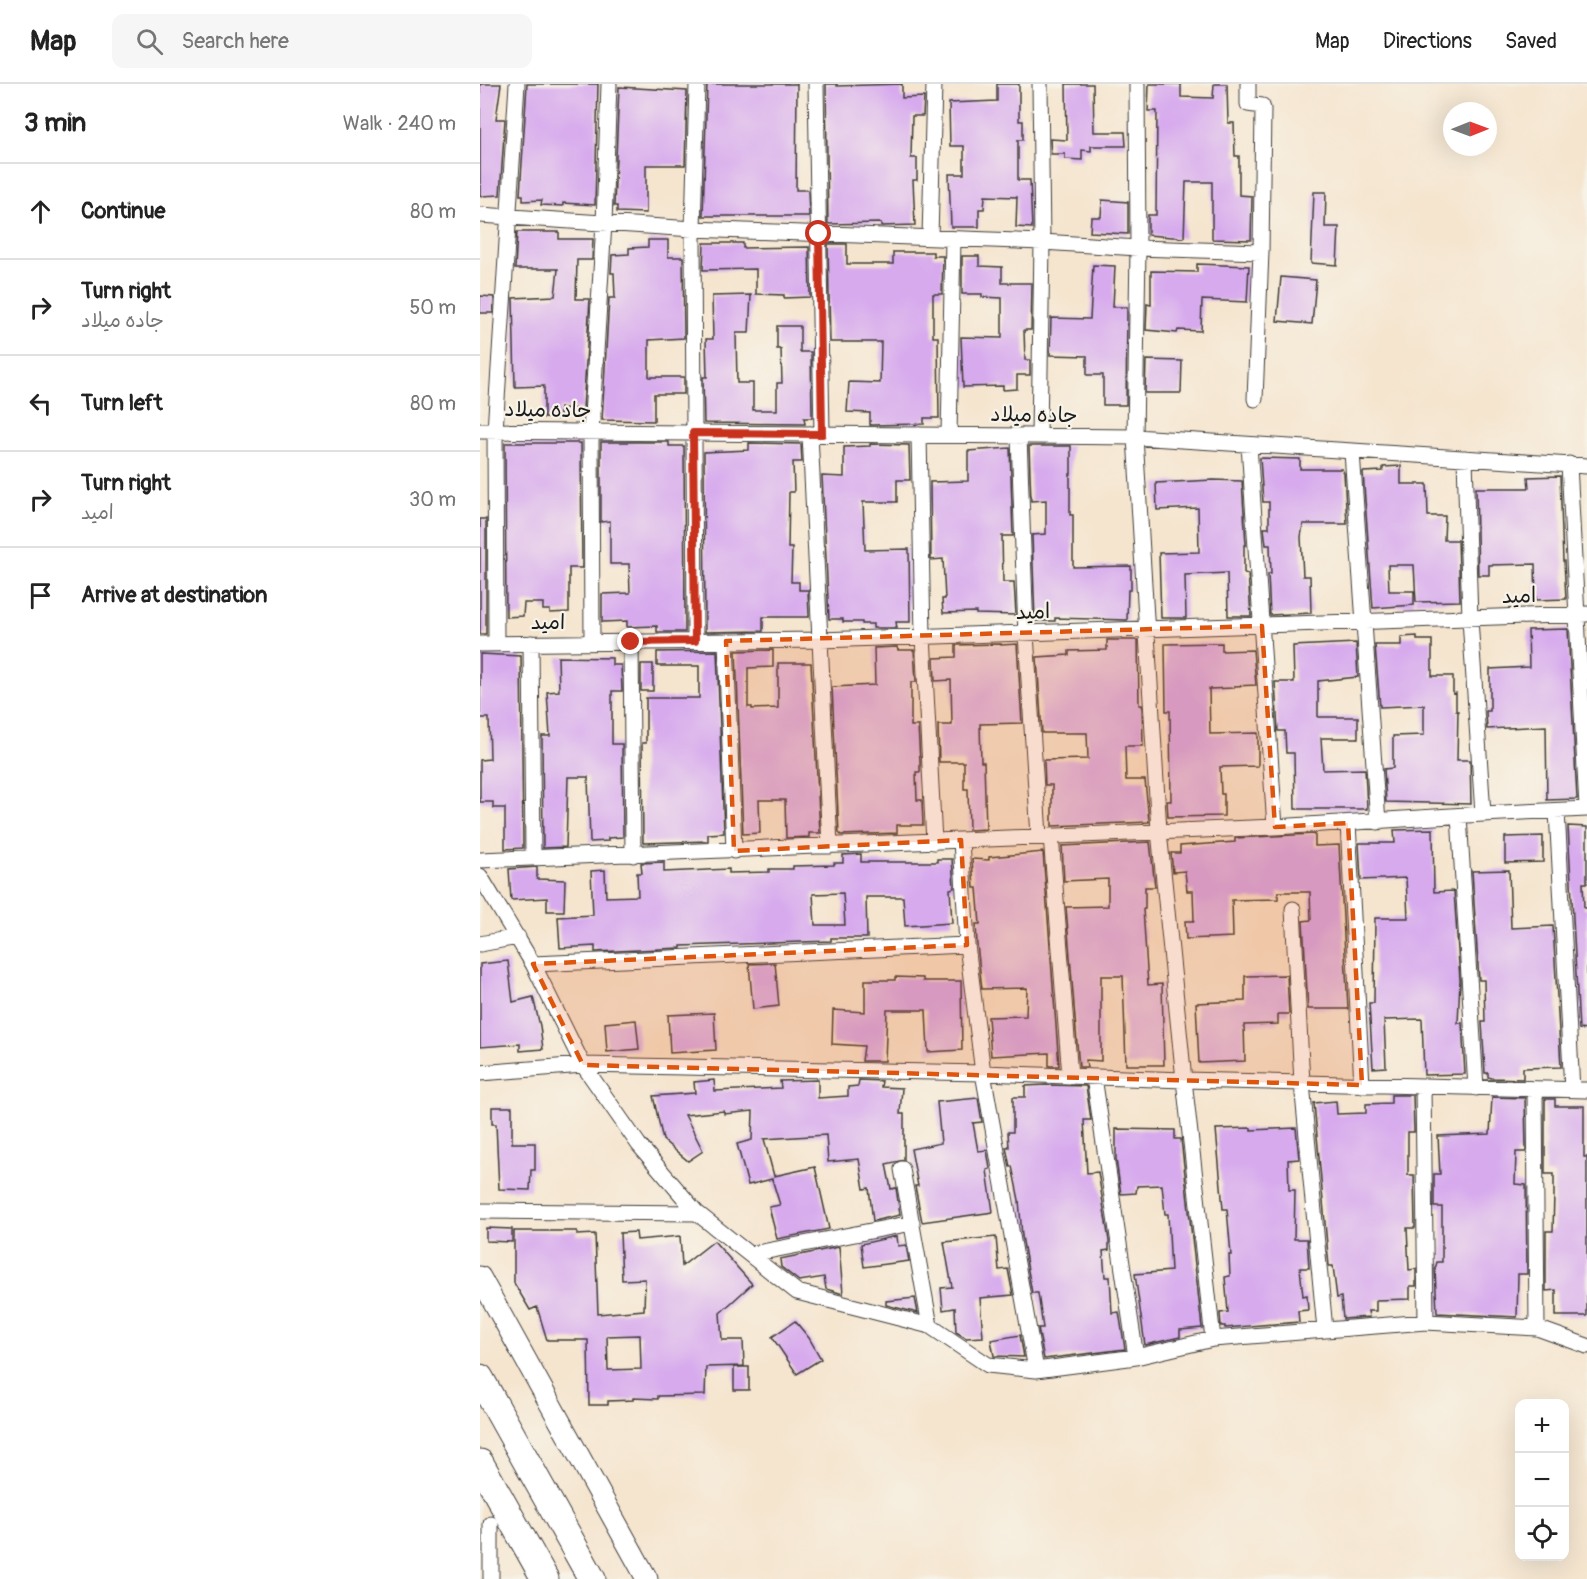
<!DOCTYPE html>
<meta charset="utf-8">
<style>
body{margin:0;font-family:Pangolin,"Playpen Sans Arabic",sans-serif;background:#f6f6f6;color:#222}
.controls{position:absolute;right:18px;bottom:18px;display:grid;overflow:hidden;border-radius:12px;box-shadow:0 6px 24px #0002}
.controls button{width:54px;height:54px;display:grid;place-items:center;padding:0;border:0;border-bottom:2px solid #e0e0e0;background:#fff;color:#222;font:30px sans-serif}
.compass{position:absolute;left:963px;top:18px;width:54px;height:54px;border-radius:50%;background:#fff;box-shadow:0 6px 24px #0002;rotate:89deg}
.stop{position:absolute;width:18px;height:18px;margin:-14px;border:4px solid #c8321e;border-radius:50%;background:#fff}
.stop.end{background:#c8321e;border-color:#fff;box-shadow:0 2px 6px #0008}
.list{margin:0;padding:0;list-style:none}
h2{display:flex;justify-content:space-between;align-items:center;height:78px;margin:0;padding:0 24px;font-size:26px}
h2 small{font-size:20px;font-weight:400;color:#767676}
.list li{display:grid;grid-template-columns:39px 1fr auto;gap:18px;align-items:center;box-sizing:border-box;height:96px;padding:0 24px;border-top:2px solid #e0e0e0}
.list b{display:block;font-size:22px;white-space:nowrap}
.list p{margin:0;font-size:20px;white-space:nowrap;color:#767676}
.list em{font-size:20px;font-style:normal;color:#767676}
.icon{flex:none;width:33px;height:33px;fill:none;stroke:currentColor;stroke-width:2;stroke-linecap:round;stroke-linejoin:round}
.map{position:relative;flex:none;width:1107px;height:1495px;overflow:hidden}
header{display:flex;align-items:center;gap:36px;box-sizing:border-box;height:84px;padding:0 30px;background:#fff;border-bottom:2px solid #e0e0e0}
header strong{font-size:28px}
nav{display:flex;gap:33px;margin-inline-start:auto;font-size:21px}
.search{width:420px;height:54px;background:#f6f6f6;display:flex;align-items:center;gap:15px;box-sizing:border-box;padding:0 21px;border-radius:12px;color:#767676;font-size:22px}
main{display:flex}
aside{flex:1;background:#fff}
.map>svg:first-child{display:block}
</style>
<header>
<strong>Map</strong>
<div class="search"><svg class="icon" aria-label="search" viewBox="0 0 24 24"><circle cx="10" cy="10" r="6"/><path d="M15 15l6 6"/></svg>Search here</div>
<nav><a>Map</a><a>Directions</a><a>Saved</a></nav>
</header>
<main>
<aside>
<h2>3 min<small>Walk · 240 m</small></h2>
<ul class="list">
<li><svg class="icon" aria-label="ahead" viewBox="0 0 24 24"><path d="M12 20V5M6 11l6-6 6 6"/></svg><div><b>Continue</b></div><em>80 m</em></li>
<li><svg class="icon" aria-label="right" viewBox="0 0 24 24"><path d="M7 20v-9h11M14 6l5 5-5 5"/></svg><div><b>Turn right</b><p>جاده میلاد</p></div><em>50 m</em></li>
<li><svg class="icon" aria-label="left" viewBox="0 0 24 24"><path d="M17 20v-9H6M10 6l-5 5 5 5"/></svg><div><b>Turn left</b></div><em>80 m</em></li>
<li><svg class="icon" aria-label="right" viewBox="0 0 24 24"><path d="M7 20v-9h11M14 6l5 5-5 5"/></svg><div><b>Turn right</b><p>امید</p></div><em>30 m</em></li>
<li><svg class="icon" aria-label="arrive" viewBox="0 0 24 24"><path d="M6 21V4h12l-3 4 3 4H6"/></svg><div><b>Arrive at destination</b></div></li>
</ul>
</aside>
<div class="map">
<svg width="1107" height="1495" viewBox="0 0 1107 1495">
<rect width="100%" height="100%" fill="#f7f3e8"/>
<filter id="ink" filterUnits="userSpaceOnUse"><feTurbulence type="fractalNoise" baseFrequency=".0167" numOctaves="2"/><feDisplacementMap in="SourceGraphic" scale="12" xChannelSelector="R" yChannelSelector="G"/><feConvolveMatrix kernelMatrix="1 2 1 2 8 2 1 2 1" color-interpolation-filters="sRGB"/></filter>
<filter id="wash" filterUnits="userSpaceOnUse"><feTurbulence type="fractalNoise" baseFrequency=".008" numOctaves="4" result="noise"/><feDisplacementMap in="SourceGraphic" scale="24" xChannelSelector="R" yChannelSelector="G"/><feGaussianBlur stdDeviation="1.35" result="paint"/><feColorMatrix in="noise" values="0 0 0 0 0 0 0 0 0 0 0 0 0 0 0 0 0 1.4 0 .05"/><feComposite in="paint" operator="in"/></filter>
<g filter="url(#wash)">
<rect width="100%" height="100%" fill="#f5e5cf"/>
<g id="blocks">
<!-- building -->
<path fill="#d7aaed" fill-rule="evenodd" d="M0,0H21L16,35H25L20,111L0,112Z
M47,0H118L115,121L83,119V122L61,121L62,116L43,117V111H40Z
M227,0H317L316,106H328L329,132H223Z
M346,0H357V2L422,0V14L444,13L443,32H432L431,74H437V96H433L435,141L401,142V139L348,140Z
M517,0H539V37H543V56H538V96H550L552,144L536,143L537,113L505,112L504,125H499V143H471L469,90H484V62H470L469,19L517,17Z
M586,0H613L614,48H645L646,62H611V67L602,66V76L585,75V70H571L570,55L587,56Z
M669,0H701V13L733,14L734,0H747L748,39H754L755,72H759V111L772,112L771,156L732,155V98H706L704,154L668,151V131H676L677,27H668Z
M139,3L207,7L205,81H166V129L137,128V122H134Z
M834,108H846L845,143H859L857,181L831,179Z
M622,116L648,118V150L610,148L611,133H621Z
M37,148H79V155H113L112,176H97L96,215H110L103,325L80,324V335L64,334V302L35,303L33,214L75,212L78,185H35Z
M168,156H188V173H203L204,254L169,256V293H204V310H174V337L122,336L129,214H135L134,189H131L132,171L149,170V164L168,163Z
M224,159H263V164L329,163L330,213L304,214V211L276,210V185L223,186Z
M348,160H367V180H413V168H453V172H463L462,210H453V253H458L459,334H444V340L390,341V329L367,328L369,298L400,299L401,258H350Z
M482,172H499V182L522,183V199H552L551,246H544L545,276H550V291H537V305L523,306V302L483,303L481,253L522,254V214L502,213V210H482Z
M717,180L769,182L767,218L722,216L721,247L698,246L697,249L666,246L667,220L671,221V187L717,188Z
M613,181L635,182L633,223H647L646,321H623V291H607V272L570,271L571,234L610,235Z
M801,193L836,196L832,240L797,237Z
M271,211L269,249H256L257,299H273V326H297V299H302L301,265H297V242H320V268H331L332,334H324L325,340L224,339L223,293H227L226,255H233L232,212Z
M0,212L14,213L13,229H0Z
M666,276L702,277L701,309H665Z
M121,358H189V362H204L205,548H177V542L147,543V537L122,538V510L150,509L149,480H130V437L121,438Z
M25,359H101L102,484H89V528L70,529V526H63V519H44L43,532L26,533Z
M269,359L321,360L322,378H313L314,408H309L308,464H312L311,498H319V506H328L329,533H283V547L225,548L224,368L269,366Z
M390,360L429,361L430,396H417V418H383L385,466L429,465L430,538H416L417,544H393V540H382V538H363V535H349L342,392L364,393V363L390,362Z
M549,362H591V390H590V431H593V483L651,482V506H648L647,536L575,534V537H555L552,451L566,450V416L551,417Z
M530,364L533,452H522L523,498H534L536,531L496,530V528L463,529L462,515H465L463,475L451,476L450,398L488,397V367Z
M780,374L820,375V385H862L864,389L867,440H823L821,453L823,492H830L831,529L790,531L788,490H791L790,461H786L784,444H789V418H783Z
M921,382V400H947L948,432H965L964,456H978L980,517L936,518L934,481H908L909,507H934V521L893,524L883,388L903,387V383Z
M1080,392L1083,477H1084L1086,515L1056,516L1055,480L1009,481V491H998L996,404H1049L1048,393Z
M733,396L762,397L766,461H764V489L768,490L771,532H748L747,489L705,491L706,534H681L679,469L719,468L718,424L677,426L676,399Z
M0,435H6V550H0Z
M1088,545L1097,715L1067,716L1066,642L1007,645L1006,627H1010V585L1049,583L1048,546Z
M937,552V556H952V592H973V610L976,609V627H978L977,676H990L991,720L906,718L904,685L913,684V652L944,651V621L900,623L895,561H921V553Z
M627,556H658L659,621H662L663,662H645L646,696H665L669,738L572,742V701H565L564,676L608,675L607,649H562L557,573L589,571V567L627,566Z
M742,559V567L773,566L776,601L754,602V604L729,605L730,650L778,649V682L740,683L741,710H744V732L688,733L687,717H691L690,627H686L685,560Z
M876,559L878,593L838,597V633H878V654H841L843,686L885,685L887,725H815L814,669H806L805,647H798L795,598H814L813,562Z
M521,560V561L537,560L542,639L500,640L501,678H504L506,745L489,746L488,705H484V678H459L458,641H472L471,596L455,597L454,574L476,573V561Z
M417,563L418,566H434L436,598H431V642H438L440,678V688H436L437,716H442L443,741H417V749L361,751L359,749L352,603L395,601L394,564Z
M293,566V583L268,584V623H272V625L298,624V579H331L340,749H329V753L306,754L305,716H279L280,749L263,750L256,567Z
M237,567L244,749L228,750V757L163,759L162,659H166V614H219V582H177V568Z
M0,570L41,572L43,764L25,765V724H13V718H0V676L10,675L9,634H0Z
M78,573L132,574V581H141L142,607H132V660H142L143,753L128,754V757L110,758L108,693H88L86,763L63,764L62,652H70L67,608L79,607Z
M161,580H173V607H161Z
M1088,742L1107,743V799H1103L1104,824H1107V946L1099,945Z
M953,745L954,808L974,807L980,896L978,939H982L985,990L944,991L942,935L904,936L906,983L893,984L889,919H894L895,834H928L926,794L881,796L879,759H915L914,746Z
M835,750V762L859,761L868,925H828L823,837L831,836L830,808H798V815L752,816L753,853L706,855L705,837H714L713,807H707L705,787L693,788L691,769H700V762L755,758V754Z
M1063,752V778L1025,779V753Z
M670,758L675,803H665V825H663L668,901L682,900L684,981H646L643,892H621V977L606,976L607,983H599L586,823L628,822V795L584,797L582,762Z
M563,768L579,982H569V969L511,972L508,933L546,932L547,904L502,905L497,860L496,840H500L497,804H494L492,775L509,776V773Z
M381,770V778H457V775H472L474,804L470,805L472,839L425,842L423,813H386L387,854H351V857L201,862V864L115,868V862L80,864L78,833L113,831L111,787L125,786L126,813L158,812L157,789H162L161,779L184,778V788L249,785V789L289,788V785H313V782L354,781V779H363V771ZM363,809L365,841H335L333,810Z
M57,783V795L85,796L84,827H67V814L31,816L29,785Z
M1029,786L1031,844L1073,842L1081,983L1043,984V995L1012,994L1008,993V989H1005L1002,938H1005L1004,896H999L992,787Z
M28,877L33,918L53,913L60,942L63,965L40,967V960L0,963V880Z
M295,879L299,922L273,925L269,880Z
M807,891L809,930H798V940L764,941L765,977L719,979L716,919L765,917V892Z
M415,893L443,894V897H481L482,966L448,968L446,926H407L405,977H382L384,962L352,960L353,926L385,928V896H415Z
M234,929L236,966L190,969L188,931Z
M156,936L159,965L127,968L125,939Z
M234,996L235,1007L301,1004L300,997L338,996V1014L368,1012V1003L378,1002L379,996L402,997L401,1003L422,1004L420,1030H424V1076L406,1080L411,1105L416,1104L420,1131L393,1137L389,1104L384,1105L379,1075L348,1078L346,1051L284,1055L294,1092L335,1083L349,1145L297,1155L289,1123L300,1121L292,1095L268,1101L257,1060L272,1056L273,1027L244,1030V1027L205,1031L223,1067L208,1077L183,1056L173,1012L215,1009L214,998Z
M566,1001L606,1002L611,1036H604L607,1089L618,1088L629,1157V1166L623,1167L625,1193H630L632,1229L639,1228L645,1265L564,1275L558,1244H563L558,1209H552L542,1152L539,1116L532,1082L530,1083L526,1063H529L528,1048H533V1013H545V1002Z
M911,1011H933L934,1048H928V1091H934L935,1144H927L929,1186L936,1185V1202H930V1215L896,1216V1227H888L889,1233L863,1235L861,1213L857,1214L853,1182H849L834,1019L856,1017L857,1030L886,1029V1020L911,1019Z
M1012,1013L1045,1014L1046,1068H1036L1035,1100L1046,1101L1047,1190H1038L1037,1233L957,1229L955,1185L957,1178H962V1123H954V1090H960L958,1052L1010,1050Z
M498,1014L502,1038L493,1039L498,1067L507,1066L510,1085L507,1086L513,1128L442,1138L435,1102H438L431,1065L461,1059L457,1018Z
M1065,1015H1075V1022H1104V1073H1107V1232H1076V1206L1066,1207V1147H1073L1074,1110V1090H1065Z
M12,1023H32V1059H55V1086H51L50,1106L19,1105L16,1040H12Z
M771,1044V1046L816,1044L819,1075L808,1076L809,1106H815L814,1155H827L829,1184H820L823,1212L827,1211L828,1226L818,1227L819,1238L745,1244V1242H741L740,1229L748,1228L745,1193L750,1192L749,1171H751L747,1125H743L736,1045Z
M636,1045L695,1046V1055H701L722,1244L700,1246V1253L665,1261L655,1190L691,1187L688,1130H685L682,1101L657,1102L656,1109L641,1110L636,1075Z
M6,1144L32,1145V1158L6,1157Z
M34,1147H97V1151L115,1150L118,1230L164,1226L165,1195L142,1196L140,1149L156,1148L157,1156L200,1152L202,1182L234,1157L272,1200L240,1229L242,1256H263L264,1282L226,1283L225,1311L178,1312V1315L153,1314V1316L128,1317V1321H109L108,1256H67L57,1223L50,1226L34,1199ZM160,1251L161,1285L128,1286L127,1252Z
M417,1152L418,1162L426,1161L429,1177L384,1183L381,1160Z
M516,1153L519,1186L528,1185L533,1211L500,1214L503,1253L486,1254L476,1248L475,1224L463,1226L461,1204L472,1203L464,1158Z
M359,1163L363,1210L346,1205L344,1193L319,1197L301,1183L300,1175Z
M435,1214L438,1229L406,1221V1217Z
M315,1237L329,1254L341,1275L317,1290L292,1253Z
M540,1251L544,1273L514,1272L511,1256Z
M254,1283H269V1306H254Z"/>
</g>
</g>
<g filter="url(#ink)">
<use href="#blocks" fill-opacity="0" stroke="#3d3a37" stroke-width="1.5"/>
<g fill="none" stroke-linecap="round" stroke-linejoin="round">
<defs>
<path id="street" d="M336,0L342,350
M657,0L658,164L655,353L679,747L704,996L733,1255
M768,0V20L782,22L783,25L781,168L775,315
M0,131L213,145L562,158L658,164L781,168
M450,154L454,0
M0,347L655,353L1107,382
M330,350L350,762
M439,351L443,552L454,758
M469,351L473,155
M539,352L546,550L559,752
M559,352L562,158L560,0
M769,361L795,743
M872,368L898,738
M985,374L990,535L1003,730
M1089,380L1107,723
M215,557L213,145L217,0
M246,557L254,767
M151,558L153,771
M51,559L53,774
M112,559L111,348L124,139L129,0
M0,560L340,556L1107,530
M16,560L15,347L37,0
M1077,727L1092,1006
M979,732L996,1004
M868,739L882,1001
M571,752L590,992
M481,756L487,861L503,989L556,1286
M0,776L795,743L1003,730L1107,725
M0,792L53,880L103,981L159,1061L217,1129L317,1208L450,1242L508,1281L556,1286L656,1273L733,1255L946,1238L1057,1244L1107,1262
M813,825L822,999L845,1246
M0,860L38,853
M53,880L487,861
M0,989L103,981L503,989L704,996L1107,1006
M614,993L656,1273
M943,1003L946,1238
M1055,1006L1057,1244
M422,1085L450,1242
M0,1127L217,1129
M272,1170L432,1139
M11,1440V1495"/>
<path id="secondary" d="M0,1193L167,1495"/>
<path id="highway" d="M0,1294L112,1495
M0,1379L65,1495"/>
</defs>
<!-- street casing -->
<use href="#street" stroke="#3d3a37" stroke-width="17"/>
<!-- secondary casing -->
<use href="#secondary" stroke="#3d3a37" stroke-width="23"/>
<!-- highway casing -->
<use href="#highway" stroke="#3d3a37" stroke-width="29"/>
<!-- street -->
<use href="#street" stroke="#fff" stroke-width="15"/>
<!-- secondary -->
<use href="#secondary" stroke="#fff" stroke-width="21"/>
<!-- highway -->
<use href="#highway" stroke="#fff" stroke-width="27"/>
</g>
</g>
<g fill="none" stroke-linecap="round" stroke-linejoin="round" filter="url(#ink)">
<!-- route -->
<path stroke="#c8321e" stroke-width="8" d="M151,558L215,557L213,349L342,350L339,150"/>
</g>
<!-- marked area -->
<path fill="#de560d" fill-opacity="0.2" stroke="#de560d" stroke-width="4.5" stroke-dasharray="12 8" stroke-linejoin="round" d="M782,542L795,743L868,739L882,1001L103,981L53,880L487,861L481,756L254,767L246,557Z"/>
<g text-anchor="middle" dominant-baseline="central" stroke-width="4.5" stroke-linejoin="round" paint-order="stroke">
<!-- street labels -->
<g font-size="21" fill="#1c1c1c" stroke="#f7f3e8">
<text transform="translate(68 326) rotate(1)">جاده میلاد</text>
<text transform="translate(554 331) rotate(1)">جاده میلاد</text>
<text transform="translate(1039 512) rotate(-2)">امید</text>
<text transform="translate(553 528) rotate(-2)">امید</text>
<text x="68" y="538">امید</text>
</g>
</g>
</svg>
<div class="controls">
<button>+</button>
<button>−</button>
<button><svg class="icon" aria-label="locate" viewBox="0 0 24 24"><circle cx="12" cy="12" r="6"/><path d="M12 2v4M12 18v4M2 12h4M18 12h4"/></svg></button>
</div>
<svg class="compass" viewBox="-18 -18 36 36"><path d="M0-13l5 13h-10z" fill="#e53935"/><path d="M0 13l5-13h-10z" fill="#767676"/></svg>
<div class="stop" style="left:339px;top:150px"></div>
<div class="stop end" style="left:151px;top:558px"></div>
</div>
</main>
